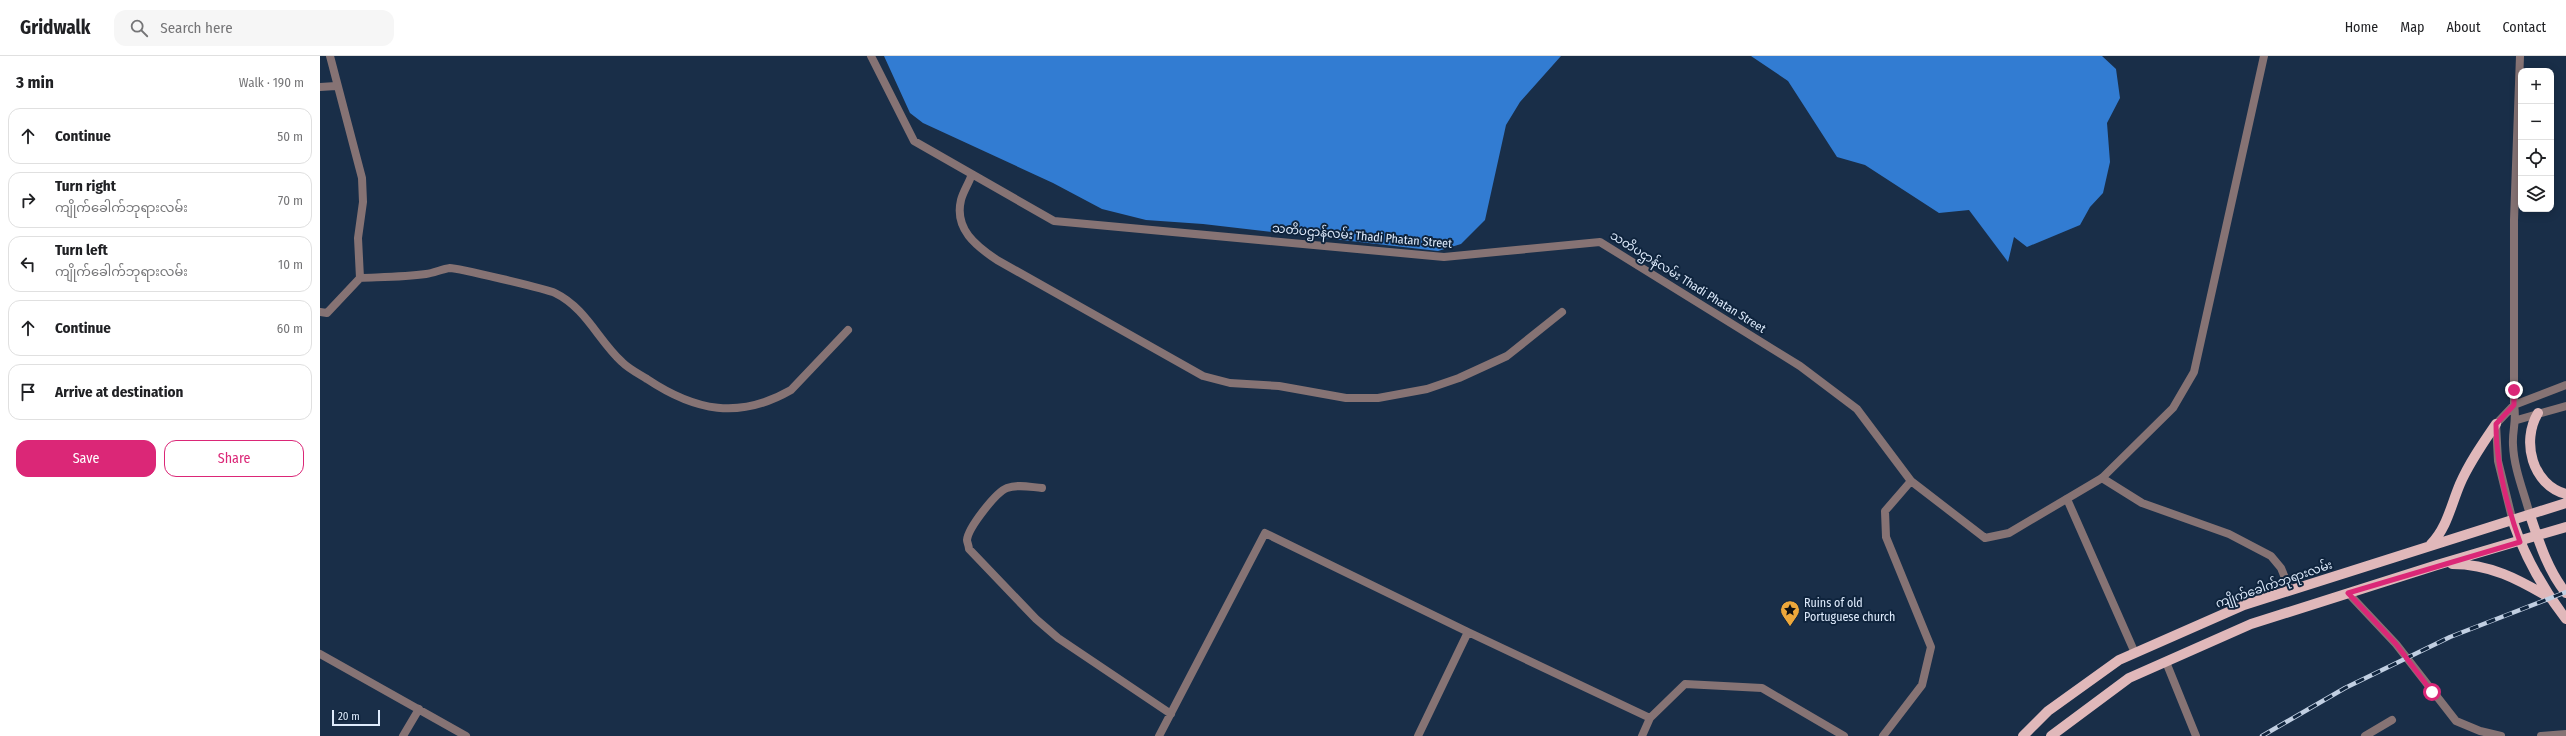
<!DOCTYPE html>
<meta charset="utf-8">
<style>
body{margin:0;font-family:"Fira Sans Condensed","Noto Sans Myanmar",sans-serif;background:#f6f6f6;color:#202124}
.controls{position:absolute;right:12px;top:12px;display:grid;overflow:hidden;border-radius:8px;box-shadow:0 2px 10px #0003}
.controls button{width:36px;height:36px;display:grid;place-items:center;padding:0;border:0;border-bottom:1px solid #e0e0e0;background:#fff;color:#202124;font:20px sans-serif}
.scale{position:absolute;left:12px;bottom:10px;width:48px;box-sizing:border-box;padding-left:4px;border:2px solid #deebfc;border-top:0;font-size:11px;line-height:14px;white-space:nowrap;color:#deebfc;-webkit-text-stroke:3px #0f243d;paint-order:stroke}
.stop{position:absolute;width:12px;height:12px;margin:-9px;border:3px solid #db2777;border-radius:50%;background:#fff}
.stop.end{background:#db2777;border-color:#fff;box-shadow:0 1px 4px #0008}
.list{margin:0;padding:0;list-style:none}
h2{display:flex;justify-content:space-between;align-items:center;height:52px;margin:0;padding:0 16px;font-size:17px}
h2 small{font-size:13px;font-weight:400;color:#757577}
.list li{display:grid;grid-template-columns:26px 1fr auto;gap:12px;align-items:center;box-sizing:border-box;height:56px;margin:0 8px 8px;padding:0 8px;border:1px solid #e0e0e0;border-radius:12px}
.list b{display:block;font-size:15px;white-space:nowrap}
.list p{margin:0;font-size:13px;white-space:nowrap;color:#757577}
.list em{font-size:13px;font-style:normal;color:#757577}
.actions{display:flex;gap:8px;padding:12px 16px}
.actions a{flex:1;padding:9px 0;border:1px solid #db2777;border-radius:12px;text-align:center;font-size:14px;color:#db2777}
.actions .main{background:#db2777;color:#fff}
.icon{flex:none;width:22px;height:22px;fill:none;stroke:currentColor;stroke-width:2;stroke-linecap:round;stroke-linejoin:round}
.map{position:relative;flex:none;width:2246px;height:680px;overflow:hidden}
header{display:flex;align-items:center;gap:24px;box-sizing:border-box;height:56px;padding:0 20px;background:#fff;border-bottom:1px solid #e0e0e0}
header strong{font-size:19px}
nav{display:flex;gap:22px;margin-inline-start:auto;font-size:14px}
.search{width:280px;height:36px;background:#f6f6f6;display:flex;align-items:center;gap:10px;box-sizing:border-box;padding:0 14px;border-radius:12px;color:#757577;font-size:15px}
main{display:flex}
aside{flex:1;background:#fff}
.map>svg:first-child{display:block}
</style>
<header>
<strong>Gridwalk</strong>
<div class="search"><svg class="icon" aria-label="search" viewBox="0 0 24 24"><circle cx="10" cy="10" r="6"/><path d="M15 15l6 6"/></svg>Search here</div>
<nav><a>Home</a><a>Map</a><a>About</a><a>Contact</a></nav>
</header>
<main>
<aside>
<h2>3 min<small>Walk · 190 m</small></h2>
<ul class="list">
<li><svg class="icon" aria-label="ahead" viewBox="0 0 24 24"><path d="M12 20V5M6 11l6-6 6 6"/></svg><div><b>Continue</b></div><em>50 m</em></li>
<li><svg class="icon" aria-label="right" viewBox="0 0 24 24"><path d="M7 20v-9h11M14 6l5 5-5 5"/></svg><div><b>Turn right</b><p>ကျိုက်ခေါက်ဘုရားလမ်း</p></div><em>70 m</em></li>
<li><svg class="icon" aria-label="left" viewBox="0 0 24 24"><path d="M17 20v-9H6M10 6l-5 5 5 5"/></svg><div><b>Turn left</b><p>ကျိုက်ခေါက်ဘုရားလမ်း</p></div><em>10 m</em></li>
<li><svg class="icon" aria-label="ahead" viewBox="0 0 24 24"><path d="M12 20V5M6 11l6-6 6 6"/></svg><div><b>Continue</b></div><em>60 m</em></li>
<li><svg class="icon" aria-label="arrive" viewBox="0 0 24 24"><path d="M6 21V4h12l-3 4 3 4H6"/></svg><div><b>Arrive at destination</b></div></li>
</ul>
<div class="actions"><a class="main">Save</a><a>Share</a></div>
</aside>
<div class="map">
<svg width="2246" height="680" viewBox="0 0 2246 680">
<rect width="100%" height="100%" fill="#192e48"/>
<!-- water -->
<path fill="#327cd2" d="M564,0H1241L1200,46L1186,69L1165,164L1141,188L1118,195L883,168L826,164L782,153L733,127L603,67L590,57Z
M1431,0H1782L1796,13L1800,42L1787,67L1790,106L1783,137L1770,151L1760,169L1707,191L1694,181L1688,206L1649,154L1619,157L1545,109L1517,101L1468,25Z"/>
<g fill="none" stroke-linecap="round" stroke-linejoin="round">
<!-- service -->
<path stroke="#867374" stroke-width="8" d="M1782,422L1822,447L1909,478L1951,500L1961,512L1970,534
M1747,443L1815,597
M2045,680L2072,664"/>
<!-- minor -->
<path stroke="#867374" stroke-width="8" d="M10,0L42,122L43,146L38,182L40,222
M551,0L594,85L734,165L1124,201L1280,186L1480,310L1537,353L1591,425L1665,482L1689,477L1782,422L1853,352L1874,316L1944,0
M2200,0L2194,164V349C2197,366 2192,374 2193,389C2194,413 2204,436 2210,459
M0,31L16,30
M652,118C649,127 643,136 641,144C634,173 656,190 677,204L883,320L910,327L959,330L1026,342H1058L1107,333L1139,322L1187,300L1242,256
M0,256L7,257L40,222C62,221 84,221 106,218C114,217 122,213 130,212C137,212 227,233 235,237C266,252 278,284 302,306C309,313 319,318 327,323C375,355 419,364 471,334L528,274
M2197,364L2246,350
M722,432C710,431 698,428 687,432C676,436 648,472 647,484C647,486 649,490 649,493L716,563L738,582L851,658
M2193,466L2178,405L2176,368L2194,349L2246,329
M2028,537L2076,588L2136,665L2160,675L2181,680
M0,598L146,680
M1846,606L1876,680
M83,680L99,653
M839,680L945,477L1148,576L1330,662
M1098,680L1148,576
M1322,680L1330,662L1365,628L1442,632L1524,680
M1563,680L1602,629L1611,591L1566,481L1565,455L1591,425
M2221,680L2246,678"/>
<!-- primary -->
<path stroke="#e0b8ba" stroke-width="10" d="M2218,357C2201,385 2212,429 2246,438
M2210,459C2219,486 2228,515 2246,537
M2193,466C2205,501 2223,533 2246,563
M2111,488C2127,472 2131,449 2140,428C2149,407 2163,387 2176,368
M2132,508C2170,508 2198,523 2230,542
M1703,680L1728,655L1799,604L1924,549L2246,447
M1731,680L1809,622L1931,568L2117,509L2246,471"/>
<defs>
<path id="rail" d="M1942,680L2025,632L2130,581L2246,536"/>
</defs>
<!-- rail casing -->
<use href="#rail" stroke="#c1cfe2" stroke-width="4.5"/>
<!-- rail -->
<use href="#rail" stroke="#0f243d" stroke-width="3" stroke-dasharray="9" stroke-linecap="butt"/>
</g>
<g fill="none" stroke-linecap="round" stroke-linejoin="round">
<!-- route -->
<path stroke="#db2777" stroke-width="5" d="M2112,636L2076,588L2028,537L2200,486C2186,447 2176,409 2176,368L2194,349V334"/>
</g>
<!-- icons -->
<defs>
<symbol id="sight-pin" viewBox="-11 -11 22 30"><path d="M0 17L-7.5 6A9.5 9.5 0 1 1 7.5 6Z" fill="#eda83b" stroke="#0f243d"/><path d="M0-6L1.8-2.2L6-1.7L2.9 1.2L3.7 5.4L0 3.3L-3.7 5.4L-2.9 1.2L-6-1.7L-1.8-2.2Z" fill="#111"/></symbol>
</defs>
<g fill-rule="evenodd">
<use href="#sight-pin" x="1459" y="543" width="22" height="30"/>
</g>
<g text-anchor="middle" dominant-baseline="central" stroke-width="4" stroke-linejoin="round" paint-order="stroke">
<!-- street labels -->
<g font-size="12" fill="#deebfc" stroke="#0f243d">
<text transform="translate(1042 180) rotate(5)">သတိပဌာန်လမ်း Thadi Phatan Street</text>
<text transform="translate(1368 226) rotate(32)">သတိပဌာန်လမ်း Thadi Phatan Street</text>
<text transform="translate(1954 528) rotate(-19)">ကျိုက်ခေါက်ဘုရားလမ်း</text>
</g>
<!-- poi labels -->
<g font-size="12" fill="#deebfc" stroke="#0f243d" text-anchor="start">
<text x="1484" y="547">Ruins of old<tspan x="1484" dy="14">Portuguese church</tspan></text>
</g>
</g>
</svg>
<div class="controls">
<button>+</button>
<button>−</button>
<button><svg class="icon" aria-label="locate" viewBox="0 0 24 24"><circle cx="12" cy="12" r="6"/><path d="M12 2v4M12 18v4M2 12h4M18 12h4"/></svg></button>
<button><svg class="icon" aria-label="layers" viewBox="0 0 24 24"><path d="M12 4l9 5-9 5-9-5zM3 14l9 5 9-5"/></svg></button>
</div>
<div class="scale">20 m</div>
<div class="stop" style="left:2112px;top:636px"></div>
<div class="stop end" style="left:2194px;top:334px"></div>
</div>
</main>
